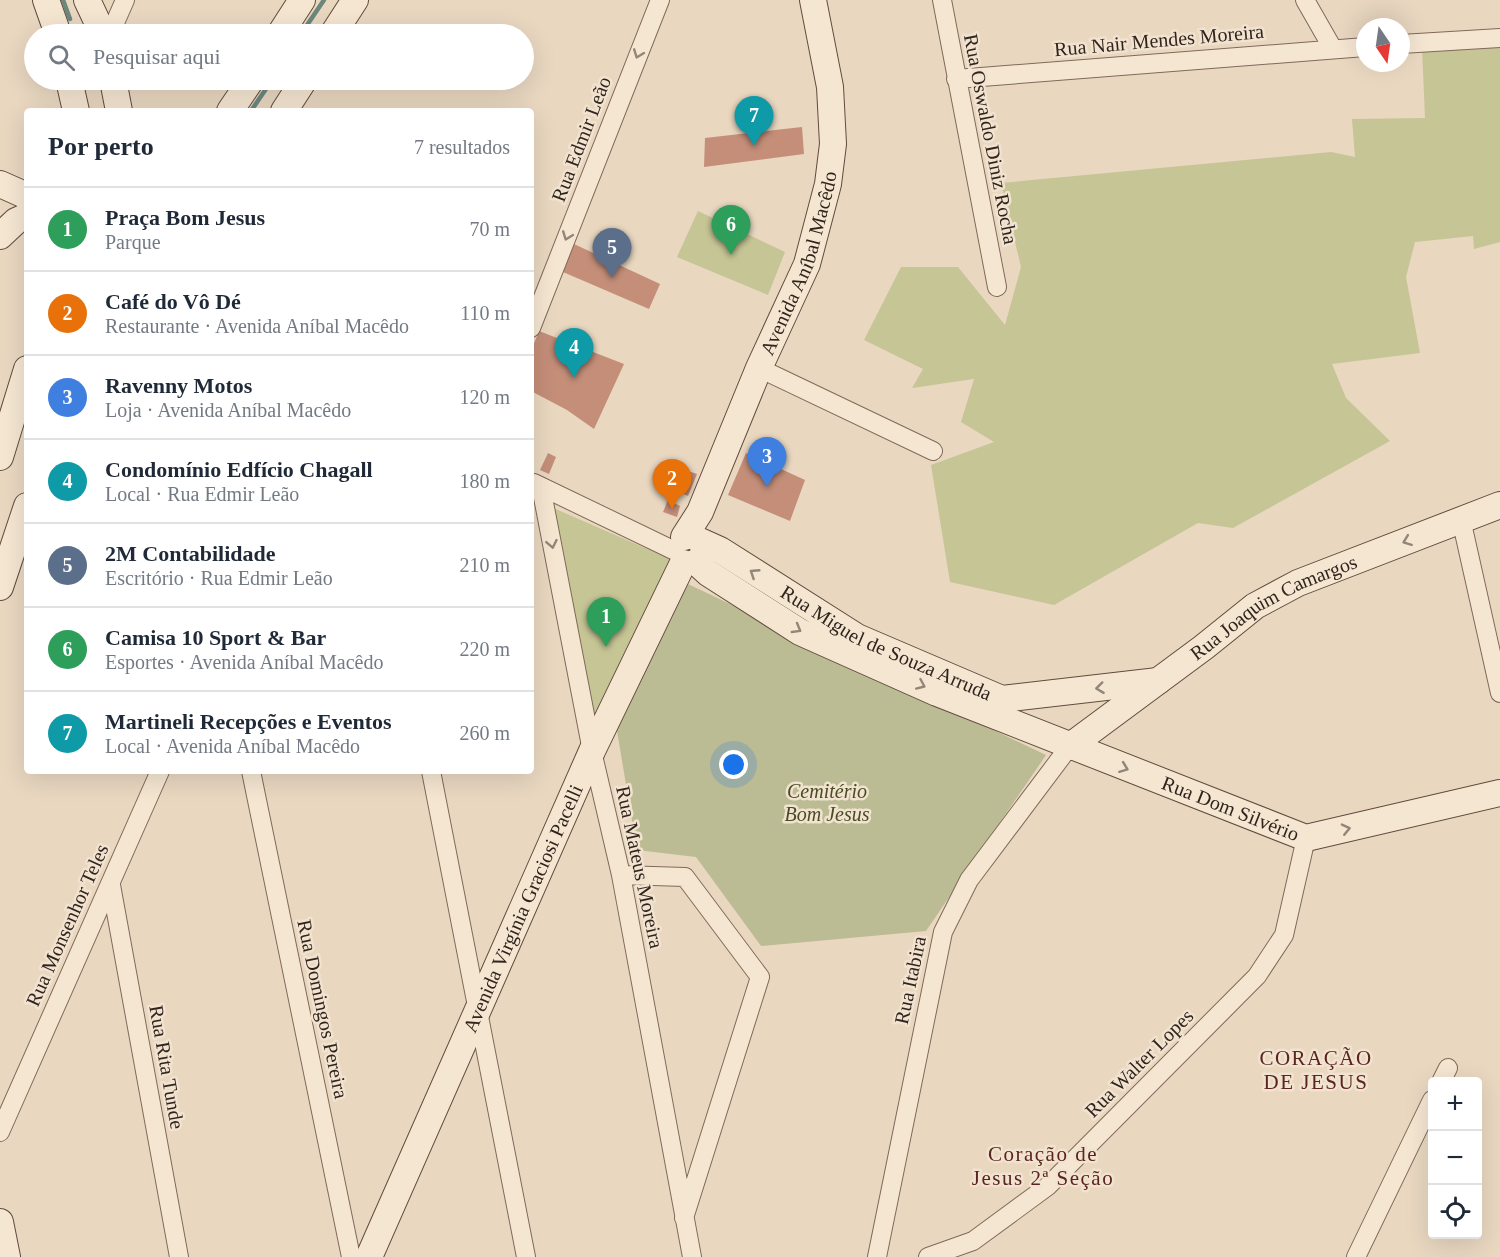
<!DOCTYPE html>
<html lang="pt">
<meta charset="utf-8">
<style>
body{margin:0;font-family:Georgia,serif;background:#f6f6f7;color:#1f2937}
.controls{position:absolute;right:18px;bottom:18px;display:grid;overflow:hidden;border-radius:6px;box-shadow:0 6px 24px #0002}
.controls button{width:54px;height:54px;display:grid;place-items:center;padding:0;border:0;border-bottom:2px solid #e0e1e3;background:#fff;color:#1f2937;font:30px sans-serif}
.compass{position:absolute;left:1356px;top:18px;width:54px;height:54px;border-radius:50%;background:#fff;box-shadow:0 6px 24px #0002;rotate:167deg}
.you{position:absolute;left:734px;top:765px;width:21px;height:21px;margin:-15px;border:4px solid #fff;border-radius:50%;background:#1a73e8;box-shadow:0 0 0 9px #1a73e833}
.badge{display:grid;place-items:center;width:39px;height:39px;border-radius:50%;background:#8a2f3c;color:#fff;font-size:20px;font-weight:700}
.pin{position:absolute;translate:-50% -50px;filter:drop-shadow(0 2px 3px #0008)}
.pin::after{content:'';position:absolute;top:32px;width:21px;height:18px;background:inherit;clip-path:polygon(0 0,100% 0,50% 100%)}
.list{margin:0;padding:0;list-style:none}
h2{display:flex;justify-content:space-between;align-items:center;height:78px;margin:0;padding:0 24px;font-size:26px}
h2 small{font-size:20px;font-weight:400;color:#747a83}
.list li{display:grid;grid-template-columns:39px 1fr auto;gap:18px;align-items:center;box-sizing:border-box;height:84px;padding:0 24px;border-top:2px solid #e0e1e3}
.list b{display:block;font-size:22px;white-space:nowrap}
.list p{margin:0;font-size:20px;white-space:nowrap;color:#747a83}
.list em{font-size:20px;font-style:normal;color:#747a83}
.icon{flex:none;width:33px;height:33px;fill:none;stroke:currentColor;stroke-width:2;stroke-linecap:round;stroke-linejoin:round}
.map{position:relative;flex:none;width:1500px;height:1257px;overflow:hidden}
.search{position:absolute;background:#fff;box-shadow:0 6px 24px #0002;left:24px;top:24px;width:510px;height:66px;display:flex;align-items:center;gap:15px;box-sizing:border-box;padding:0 21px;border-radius:33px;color:#747a83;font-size:22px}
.panel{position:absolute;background:#fff;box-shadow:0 6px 24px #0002;left:24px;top:108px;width:510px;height:666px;border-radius:6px}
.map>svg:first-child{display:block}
</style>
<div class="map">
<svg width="1500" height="1257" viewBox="0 0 1500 1257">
<rect width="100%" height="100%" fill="#e9d7c0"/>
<!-- green -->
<path fill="#c6c595" d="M1500,43V242L1474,249L1473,236L1415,242L1406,277L1420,353L1332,364L1346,398L1390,441L1233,528L1198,523L1054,605L950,582L931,465L994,442L961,422L974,379L912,388L923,369L864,340L901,267H958L1005,325L1021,267L1001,183L1331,152L1355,157L1352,119L1425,118L1422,48Z
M698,211L785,252L768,295L677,257Z
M551,507L675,561L595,734Z"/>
<!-- cemetery -->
<path fill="#bbbb94" d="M688,584L1046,755L926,931L761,946L696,857L637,850L615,719Z"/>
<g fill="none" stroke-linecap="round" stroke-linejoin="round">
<!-- stream -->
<path stroke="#6b887d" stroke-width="4.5" d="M63,0L70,19
M301,34L324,0
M251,111L272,80"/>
</g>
<!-- building -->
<path fill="#c48e79" d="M802,127L804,154L704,167L705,138Z
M574,244L660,284L649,309L563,272Z
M539,331L624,364L594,429L567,410L531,391V351Z
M548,453L556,457L549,474L540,470Z
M746,453L805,480L790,521L728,495Z
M676,467L697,474L688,496L667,486Z
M668,500L680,506L677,517L663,512Z"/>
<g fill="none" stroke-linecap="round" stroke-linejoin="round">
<defs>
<path id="street" d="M942,0L997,287
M1305,0L1333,49
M110,34L125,0
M1401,44L1500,38
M956,79L1365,47
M531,328L660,0
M759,368L933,451
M534,483L675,551
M541,487L592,751L621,875L692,1257
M1461,519L1500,693
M251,771L351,1257
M431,771L526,1257
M621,875L685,877L760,977L684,1218
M111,885L179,1257
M1441,1082L1448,1068
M0,1132L160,771
M877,1257L943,932L969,880L1069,747
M928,1257L973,1241L1048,1186L1257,976L1284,935L1306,838
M1356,1257L1432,1100"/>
<g id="secondary">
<path d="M46,0L58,34"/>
<path d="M87,0L103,34"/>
<path d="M280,34L302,0"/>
<path d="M333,34L355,0"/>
<path d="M69,80L76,111"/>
<path d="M113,80L119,111"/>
<path d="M230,111L251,80"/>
<path d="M284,111L304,80"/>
<path d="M0,184L27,196"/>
<path d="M0,236L16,221L27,216"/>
<path d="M0,457L27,369"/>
<path id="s1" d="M684,537L700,512L759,368L807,264L828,184L833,144L830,87L813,0"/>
<path id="s2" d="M700,541L720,550L857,637L1002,699L1158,681"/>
<path id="s3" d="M696,562L708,573L800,632L937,693L1306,838L1500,793"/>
<path d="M0,587L27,506"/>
<path id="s4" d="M1069,747L1204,647L1255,606L1298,583L1500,505"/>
<path d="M0,1222L7,1257"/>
<path id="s5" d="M369,1257L592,751L683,563"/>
</g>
</defs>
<!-- street casing -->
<use href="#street" stroke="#80695a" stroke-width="20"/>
<!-- secondary casing -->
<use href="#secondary" stroke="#624b3d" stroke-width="28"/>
<!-- street -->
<use href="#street" stroke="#f5e6d2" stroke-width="18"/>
<!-- secondary -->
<use href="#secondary" stroke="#f5e6d2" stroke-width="26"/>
</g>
<!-- one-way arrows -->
<defs><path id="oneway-chevron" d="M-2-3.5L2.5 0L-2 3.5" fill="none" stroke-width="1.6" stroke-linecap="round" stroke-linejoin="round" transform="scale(1.5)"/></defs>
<g stroke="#938578">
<use href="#oneway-chevron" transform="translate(638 54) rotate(111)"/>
<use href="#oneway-chevron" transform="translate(567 236) rotate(111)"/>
<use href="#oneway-chevron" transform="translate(1407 541) rotate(159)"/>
<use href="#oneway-chevron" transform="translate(552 544) rotate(79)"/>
<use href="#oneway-chevron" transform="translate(754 573) rotate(-147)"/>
<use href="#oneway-chevron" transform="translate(797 629) rotate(30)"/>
<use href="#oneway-chevron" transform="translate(921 685) rotate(24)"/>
<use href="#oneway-chevron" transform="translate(1100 688) rotate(173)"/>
<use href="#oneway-chevron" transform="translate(1124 768) rotate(21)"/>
<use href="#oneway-chevron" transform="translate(1346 829) rotate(-13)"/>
</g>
<g text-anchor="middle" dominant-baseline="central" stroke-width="5" stroke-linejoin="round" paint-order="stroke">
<!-- street labels -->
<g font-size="20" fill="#31241d" stroke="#f1e3cf">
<text transform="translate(1159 40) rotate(-5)">Rua Nair Mendes Moreira</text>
<text transform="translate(581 139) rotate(-69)">Rua Edmir Leão</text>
<text transform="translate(991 139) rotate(79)">Rua Oswaldo Diniz Rocha</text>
<text stroke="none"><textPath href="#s1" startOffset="298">Avenida Aníbal Macêdo</textPath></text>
<text stroke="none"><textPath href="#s4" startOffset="249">Rua Joaquim Camargos</textPath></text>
<text stroke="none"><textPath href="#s2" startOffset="213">Rua Miguel de Souza Arruda</textPath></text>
<text stroke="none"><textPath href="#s3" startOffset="591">Rua Dom Silvério</textPath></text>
<text transform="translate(640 867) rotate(78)">Rua Mateus Moreira</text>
<text stroke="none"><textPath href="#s5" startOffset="381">Avenida Virgínia Graciosi Pacelli</textPath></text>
<text transform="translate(67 925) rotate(-66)">Rua Monsenhor Teles</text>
<text transform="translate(910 980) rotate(-78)">Rua Itabira</text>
<text transform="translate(323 1009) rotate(78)">Rua Domingos Pereira</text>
<text transform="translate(1139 1063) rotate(-45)">Rua Walter Lopes</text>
<text transform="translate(167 1067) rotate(80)">Rua Rita Tunde</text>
</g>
<!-- park labels -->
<g font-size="20" font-style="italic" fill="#474c25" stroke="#f1e3cf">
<text x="827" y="791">Cemitério<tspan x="827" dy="23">Bom Jesus</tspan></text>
</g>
<!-- neighbourhood labels -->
<g font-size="21" letter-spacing="1.5" fill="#5a2420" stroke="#f1e3cf">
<text x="1316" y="1058">CORAÇÃO<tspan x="1316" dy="24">DE JESUS</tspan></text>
<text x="1043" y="1154">Coração de<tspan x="1043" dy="24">Jesus 2ª Seção</tspan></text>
</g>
</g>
</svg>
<div class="controls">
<button>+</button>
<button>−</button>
<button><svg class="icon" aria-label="locate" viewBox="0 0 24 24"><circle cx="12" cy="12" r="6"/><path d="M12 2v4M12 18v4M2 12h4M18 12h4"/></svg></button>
</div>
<svg class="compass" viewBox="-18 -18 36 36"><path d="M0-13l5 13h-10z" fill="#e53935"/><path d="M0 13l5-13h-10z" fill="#747a83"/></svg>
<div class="you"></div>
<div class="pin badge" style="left:606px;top:647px;background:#2e9e5b">1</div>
<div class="pin badge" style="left:672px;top:509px;background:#e8710a">2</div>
<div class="pin badge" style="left:767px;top:487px;background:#3f7fe0">3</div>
<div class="pin badge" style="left:574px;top:378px;background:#0f9aa8">4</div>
<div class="pin badge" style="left:612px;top:278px;background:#5c6f8a">5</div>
<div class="pin badge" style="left:731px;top:255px;background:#2e9e5b">6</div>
<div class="pin badge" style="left:754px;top:146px;background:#0f9aa8">7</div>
<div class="search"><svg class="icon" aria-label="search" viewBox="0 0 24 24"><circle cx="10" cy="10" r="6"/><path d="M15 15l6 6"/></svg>Pesquisar aqui</div>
<section class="panel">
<h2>Por perto<small>7 resultados</small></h2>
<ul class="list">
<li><span class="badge" style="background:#2e9e5b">1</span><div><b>Praça Bom Jesus</b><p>Parque</p></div><em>70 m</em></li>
<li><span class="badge" style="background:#e8710a">2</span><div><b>Café do Vô Dé</b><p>Restaurante · Avenida Aníbal Macêdo</p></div><em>110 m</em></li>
<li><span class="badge" style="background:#3f7fe0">3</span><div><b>Ravenny Motos</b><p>Loja · Avenida Aníbal Macêdo</p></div><em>120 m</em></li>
<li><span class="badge" style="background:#0f9aa8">4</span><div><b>Condomínio Edfício Chagall</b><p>Local · Rua Edmir Leão</p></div><em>180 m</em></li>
<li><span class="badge" style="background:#5c6f8a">5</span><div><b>2M Contabilidade</b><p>Escritório · Rua Edmir Leão</p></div><em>210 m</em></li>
<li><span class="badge" style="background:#2e9e5b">6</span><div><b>Camisa 10 Sport &amp; Bar</b><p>Esportes · Avenida Aníbal Macêdo</p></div><em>220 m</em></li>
<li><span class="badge" style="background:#0f9aa8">7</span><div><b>Martineli Recepções e Eventos</b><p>Local · Avenida Aníbal Macêdo</p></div><em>260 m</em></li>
</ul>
</section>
</div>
